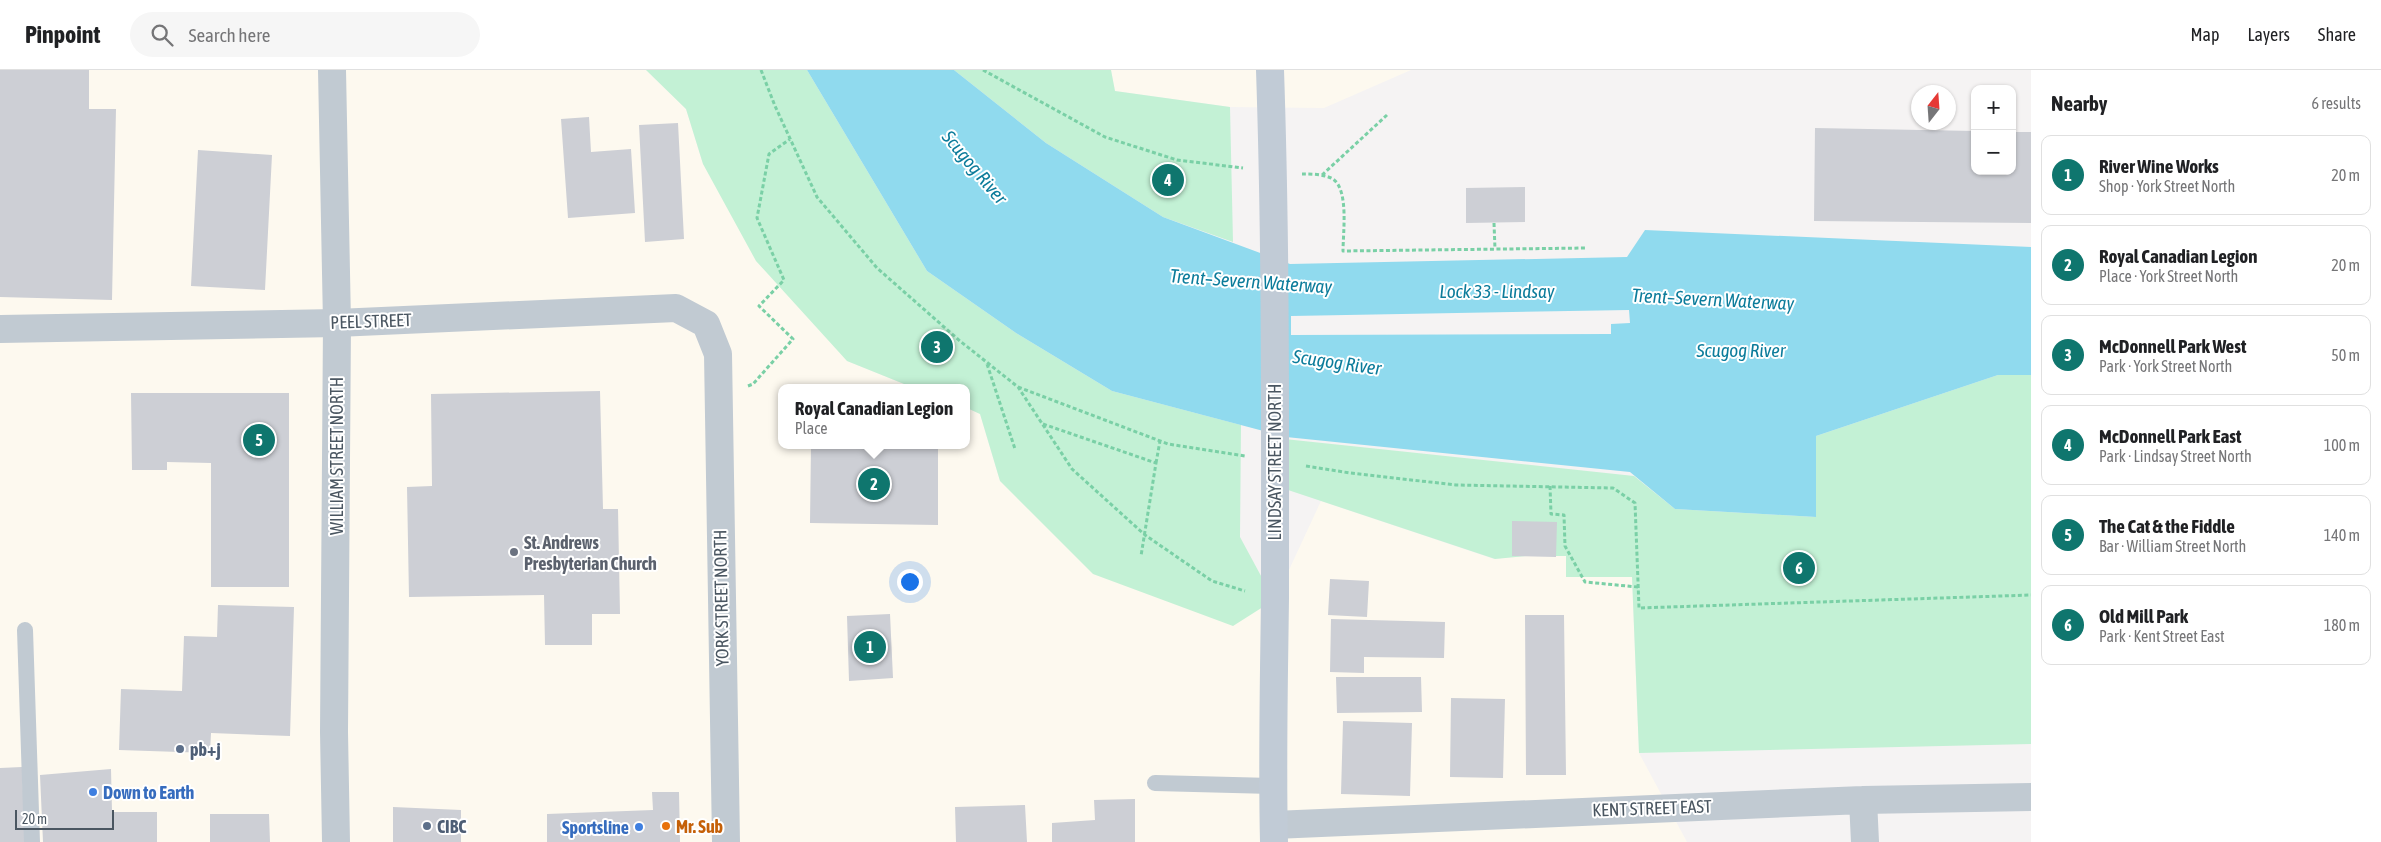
<!DOCTYPE html>
<meta charset="utf-8">
<style>
body{margin:0;font-family:"Asap Condensed",sans-serif;background:#f6f6f6;color:#202124}
.controls{position:absolute;right:15px;top:15px;display:grid;overflow:hidden;border-radius:10px;box-shadow:0 1px 4px #0004}
.controls button{width:45px;height:45px;display:grid;place-items:center;padding:0;border:0;border-bottom:1px solid #e0e0e0;background:#fff;color:#202124;font:25px sans-serif}
.compass{position:absolute;left:1911px;top:15px;width:45px;height:45px;border-radius:50%;background:#fff;box-shadow:0 1px 4px #0004;rotate:17deg}
.scale{position:absolute;left:15px;bottom:12px;width:99px;box-sizing:border-box;padding-left:5px;border:2px solid #4a5661;border-top:0;font-size:14px;line-height:18px;white-space:nowrap;color:#4a5661;-webkit-text-stroke:4px #fff;paint-order:stroke}
.you{position:absolute;left:909px;top:511px;width:18px;height:18px;margin:-12px;border:4px solid #fff;border-radius:50%;background:#1a73e8;box-shadow:0 0 0 8px #1a73e833}
.badge{display:grid;place-items:center;width:32px;height:32px;border-radius:50%;background:#0f766e;color:#fff;font-size:16px;font-weight:700}
.pin{position:absolute;translate:-50% -50%;border:2px solid #fff;box-shadow:0 1px 5px #0006}
.popup{position:absolute;left:778px;top:314px;width:192px;height:65px;box-sizing:border-box;display:grid;place-content:center;border-radius:10px;background:#fff;filter:drop-shadow(0 1px 4px #0005);font-size:16px;white-space:nowrap;color:#757577}
.popup b{font-size:19px;color:#202124}
.popup::after{content:'';position:absolute;left:50%;top:100%;margin-left:-10px;border:10px solid transparent;border-top-color:#fff}
.list{margin:0;padding:0;list-style:none}
h2{display:flex;justify-content:space-between;align-items:center;height:65px;margin:0;padding:0 20px;font-size:21px}
h2 small{font-size:16px;font-weight:400;color:#757577}
.list li{display:grid;grid-template-columns:32px 1fr auto;gap:15px;align-items:center;box-sizing:border-box;height:80px;margin:0 10px 10px;padding:0 10px;border:1px solid #e0e0e0;border-radius:10px}
.list b{display:block;font-size:19px;white-space:nowrap}
.list p{margin:0;font-size:16px;white-space:nowrap;color:#757577}
.list em{font-size:16px;font-style:normal;color:#757577}
.icon{flex:none;width:28px;height:28px;fill:none;stroke:currentColor;stroke-width:2;stroke-linecap:round;stroke-linejoin:round}
.map{position:relative;flex:none;width:2031px;height:772px;overflow:hidden}
header{display:flex;align-items:center;gap:30px;box-sizing:border-box;height:70px;padding:0 25px;background:#fff;border-bottom:1px solid #e0e0e0}
header strong{font-size:24px}
nav{display:flex;gap:28px;margin-inline-start:auto;font-size:18px}
.search{width:350px;height:45px;background:#f6f6f6;display:flex;align-items:center;gap:12px;box-sizing:border-box;padding:0 18px;border-radius:28px;color:#757577;font-size:19px}
main{display:flex}
aside{flex:1;background:#fff}
.map>svg:first-child{display:block}
</style>
<header>
<strong>Pinpoint</strong>
<div class="search"><svg class="icon" aria-label="search" viewBox="0 0 24 24"><circle cx="10" cy="10" r="6"/><path d="M15 15l6 6"/></svg>Search here</div>
<nav><a>Map</a><a>Layers</a><a>Share</a></nav>
</header>
<main>
<div class="map">
<svg width="2031" height="772" viewBox="0 0 2031 772">
<rect width="100%" height="100%" fill="#f5f3f3"/>
<!-- commercial -->
<path fill="#fdf9ef" d="M0,0H646L686,39L703,94L847,291L914,318H782V375H966L967,338L980,344L1000,411L1275,530L1321,431L1494,489L1526,486H1566V507H1632L1639,683L1687,772H0Z
M1111,0H1411L1324,38L1230,37L1115,21Z"/>
<!-- green -->
<path fill="#c3f1d5" d="M646,0H807L927,201L1016,263L1112,321L1241,355L1240,467L1274,530L1233,556L1093,504L1000,411L980,344L967,338L966,318H914L847,291L756,191L703,94L686,39Z
M954,0H1111L1115,21L1230,37L1233,172L1163,147L1046,73Z
M1998,305H2031V674L1639,683L1632,507H1566V486H1526L1495,489L1276,416L1275,368L1634,406L1675,439L1816,447V366Z"/>
<!-- water -->
<path fill="#90daee" fill-rule="evenodd" d="M807,0H954L1046,73L1163,147L1290,194L1627,187L1645,160L2031,177V305H1998L1816,366V447L1675,439L1630,402L1286,367L1112,321L1016,263L927,201ZM1629,240L1630,253L1611,254V264L1291,265V246Z"/>
<!-- building -->
<path fill="#cdcfd5" d="M0,0H89V39H116L112,230L0,227Z
M589,47L591,82L631,79L635,143L568,148L561,49Z
M678,53L684,169L645,172L639,55Z
M1815,58L1975,61V101H2012V62H2031V153L1814,151Z
M198,80L272,85L265,220L191,216Z
M1525,117V152L1466,153V118Z
M600,321L603,439H618L620,544H592V575H545L544,525L409,527L407,417L432,416L431,324Z
M131,323H289V517H211V393L167,392V400H132Z
M811,375H938V455L810,453Z
M1512,451L1557,452L1556,487L1512,486Z
M1330,509L1369,511L1367,547L1328,545Z
M218,535L294,537L290,666L211,663L210,683L119,680L121,619L182,621L184,566L217,567Z
M890,544L893,608L849,611L847,546Z
M1525,545H1564L1566,705H1526Z
M1331,549L1445,552L1444,588L1364,587V603L1330,602Z
M1336,607H1421L1422,642L1337,643Z
M1451,628L1505,629L1503,708L1450,707Z
M1343,651L1412,653L1410,726L1341,724Z
M22,697L25,772H0V698Z
M111,699L112,742H157V772H43L40,705Z
M652,722H679L680,772H547V744L653,740Z
M1135,729V772H1052V753L1095,750L1094,730Z
M1025,735L1027,772H956L955,737Z
M393,737L461,740V772H393Z
M210,744H269L270,772H210Z"/>
<g fill="none" stroke-linecap="round" stroke-linejoin="round">
<!-- path -->
<path stroke="#7ad0a6" stroke-width="3" stroke-dasharray="4 2.5" stroke-linecap="butt" d="M761,0L775,36L817,127L877,198L960,271L1018,317L1072,399L1145,465L1212,511L1245,521
M983,0L1105,67L1177,90L1243,98
M1302,104C1312,104 1324,104 1333,109C1349,120 1343,163 1343,181L1587,178
M1322,105L1387,45
M1494,153L1495,179
M987,294L1015,379
M748,316L753,314L793,269L759,236L784,210L757,148L769,84L790,69
M1018,317L1168,374L1245,386
M1043,354L1156,393L1141,486
M1156,393L1160,371
M1306,396L1350,403L1456,415L1613,418L1635,433L1639,538L2031,525
M1550,416L1551,444L1564,445L1565,476L1585,512L1638,517"/>
<!-- service -->
<path stroke="#c1cad2" stroke-width="16" d="M25,560L32,772
M1155,713L1272,716"/>
<!-- minor -->
<path stroke="#c1cad2" stroke-width="28" d="M0,259L337,253L676,238L706,254L718,284L726,772
M1863,730L1865,772
M1274,755L1863,730L2031,727"/>
<!-- tertiary -->
<path stroke="#c1cad2" stroke-width="28" d="M332,0L337,253L334,662L336,772"/>
<!-- secondary -->
<path stroke="#c1cbd6" stroke-width="28" d="M1270,0C1276,176 1275,352 1275,528C1274,609 1272,690 1274,772"/>
</g>
<!-- markers -->
<circle fill="#6b7280" stroke="#fff" stroke-width="2" cx="514" cy="482" r="5"/>
<g fill="#5c6f8a" stroke="#fff" stroke-width="2">
<circle cx="180" cy="679" r="5"/>
<circle cx="427" cy="756" r="5"/>
</g>
<g fill="#3f7fe0" stroke="#fff" stroke-width="2">
<circle cx="93" cy="722" r="5"/>
<circle cx="639" cy="757" r="5"/>
</g>
<circle fill="#e8710a" stroke="#fff" stroke-width="2" cx="666" cy="756" r="5"/>
<g text-anchor="middle" dominant-baseline="central" stroke-width="4" stroke-linejoin="round" paint-order="stroke">
<!-- street labels -->
<g font-size="18" fill="#4a5661" stroke="#fff">
<text transform="translate(371 251) rotate(-2)">PEEL STREET</text>
<text transform="translate(336 386) rotate(-90)">WILLIAM STREET NORTH</text>
<text transform="translate(1274 392) rotate(-90)">LINDSAY STREET NORTH</text>
<text transform="translate(721 528) rotate(-91)">YORK STREET NORTH</text>
<text transform="translate(1652 738) rotate(-2)">KENT STREET EAST</text>
</g>
<!-- worship labels -->
<g font-size="18" font-weight="bold" fill="#5b616d" stroke="#fff" text-anchor="start">
<text x="524" y="472">St. Andrews<tspan x="524" dy="21">Presbyterian Church</tspan></text>
</g>
<!-- service labels -->
<g font-size="18" font-weight="bold" fill="#4e5e75" stroke="#fff" text-anchor="start">
<text x="190" y="679">pb+j</text>
<text x="437" y="756">CIBC</text>
</g>
<!-- shop labels -->
<g font-size="18" font-weight="bold" fill="#366cbe" stroke="#fff" text-anchor="start">
<text x="103" y="722">Down to Earth</text>
<text x="629" y="757" text-anchor="end">Sportsline</text>
</g>
<!-- food labels -->
<g font-size="18" font-weight="bold" fill="#c56008" stroke="#fff" text-anchor="start">
<text x="676" y="756">Mr. Sub</text>
</g>
<!-- water labels -->
<g font-size="19" font-style="italic" fill="#0c7c9b" stroke="#fff">
<text transform="translate(975 97) rotate(50)">Scugog River</text>
<text transform="translate(1251 211) rotate(4)">Trent–Severn Waterway</text>
<text x="1497" y="221">Lock 33 - Lindsay</text>
<text transform="translate(1713 229) rotate(3)">Trent–Severn Waterway</text>
<text x="1741" y="280">Scugog River</text>
<text transform="translate(1337 292) rotate(8)">Scugog River</text>
</g>
</g>
</svg>
<div class="controls">
<button>+</button>
<button>−</button>
</div>
<svg class="compass" viewBox="-18 -18 36 36"><path d="M0-13l5 13h-10z" fill="#e53935"/><path d="M0 13l5-13h-10z" fill="#757577"/></svg>
<div class="scale">20 m</div>
<div class="you"></div>
<div class="pin badge" style="left:870px;top:577px">1</div>
<div class="pin badge" style="left:874px;top:414px">2</div>
<div class="popup"><b>Royal Canadian Legion</b>Place</div>
<div class="pin badge" style="left:937px;top:277px">3</div>
<div class="pin badge" style="left:1168px;top:110px">4</div>
<div class="pin badge" style="left:259px;top:370px">5</div>
<div class="pin badge" style="left:1799px;top:498px">6</div>
</div>
<aside>
<h2>Nearby<small>6 results</small></h2>
<ul class="list">
<li><span class="badge">1</span><div><b>River Wine Works</b><p>Shop · York Street North</p></div><em>20 m</em></li>
<li><span class="badge">2</span><div><b>Royal Canadian Legion</b><p>Place · York Street North</p></div><em>20 m</em></li>
<li><span class="badge">3</span><div><b>McDonnell Park West</b><p>Park · York Street North</p></div><em>50 m</em></li>
<li><span class="badge">4</span><div><b>McDonnell Park East</b><p>Park · Lindsay Street North</p></div><em>100 m</em></li>
<li><span class="badge">5</span><div><b>The Cat &amp; the Fiddle</b><p>Bar · William Street North</p></div><em>140 m</em></li>
<li><span class="badge">6</span><div><b>Old Mill Park</b><p>Park · Kent Street East</p></div><em>180 m</em></li>
</ul>
</aside>
</main>
